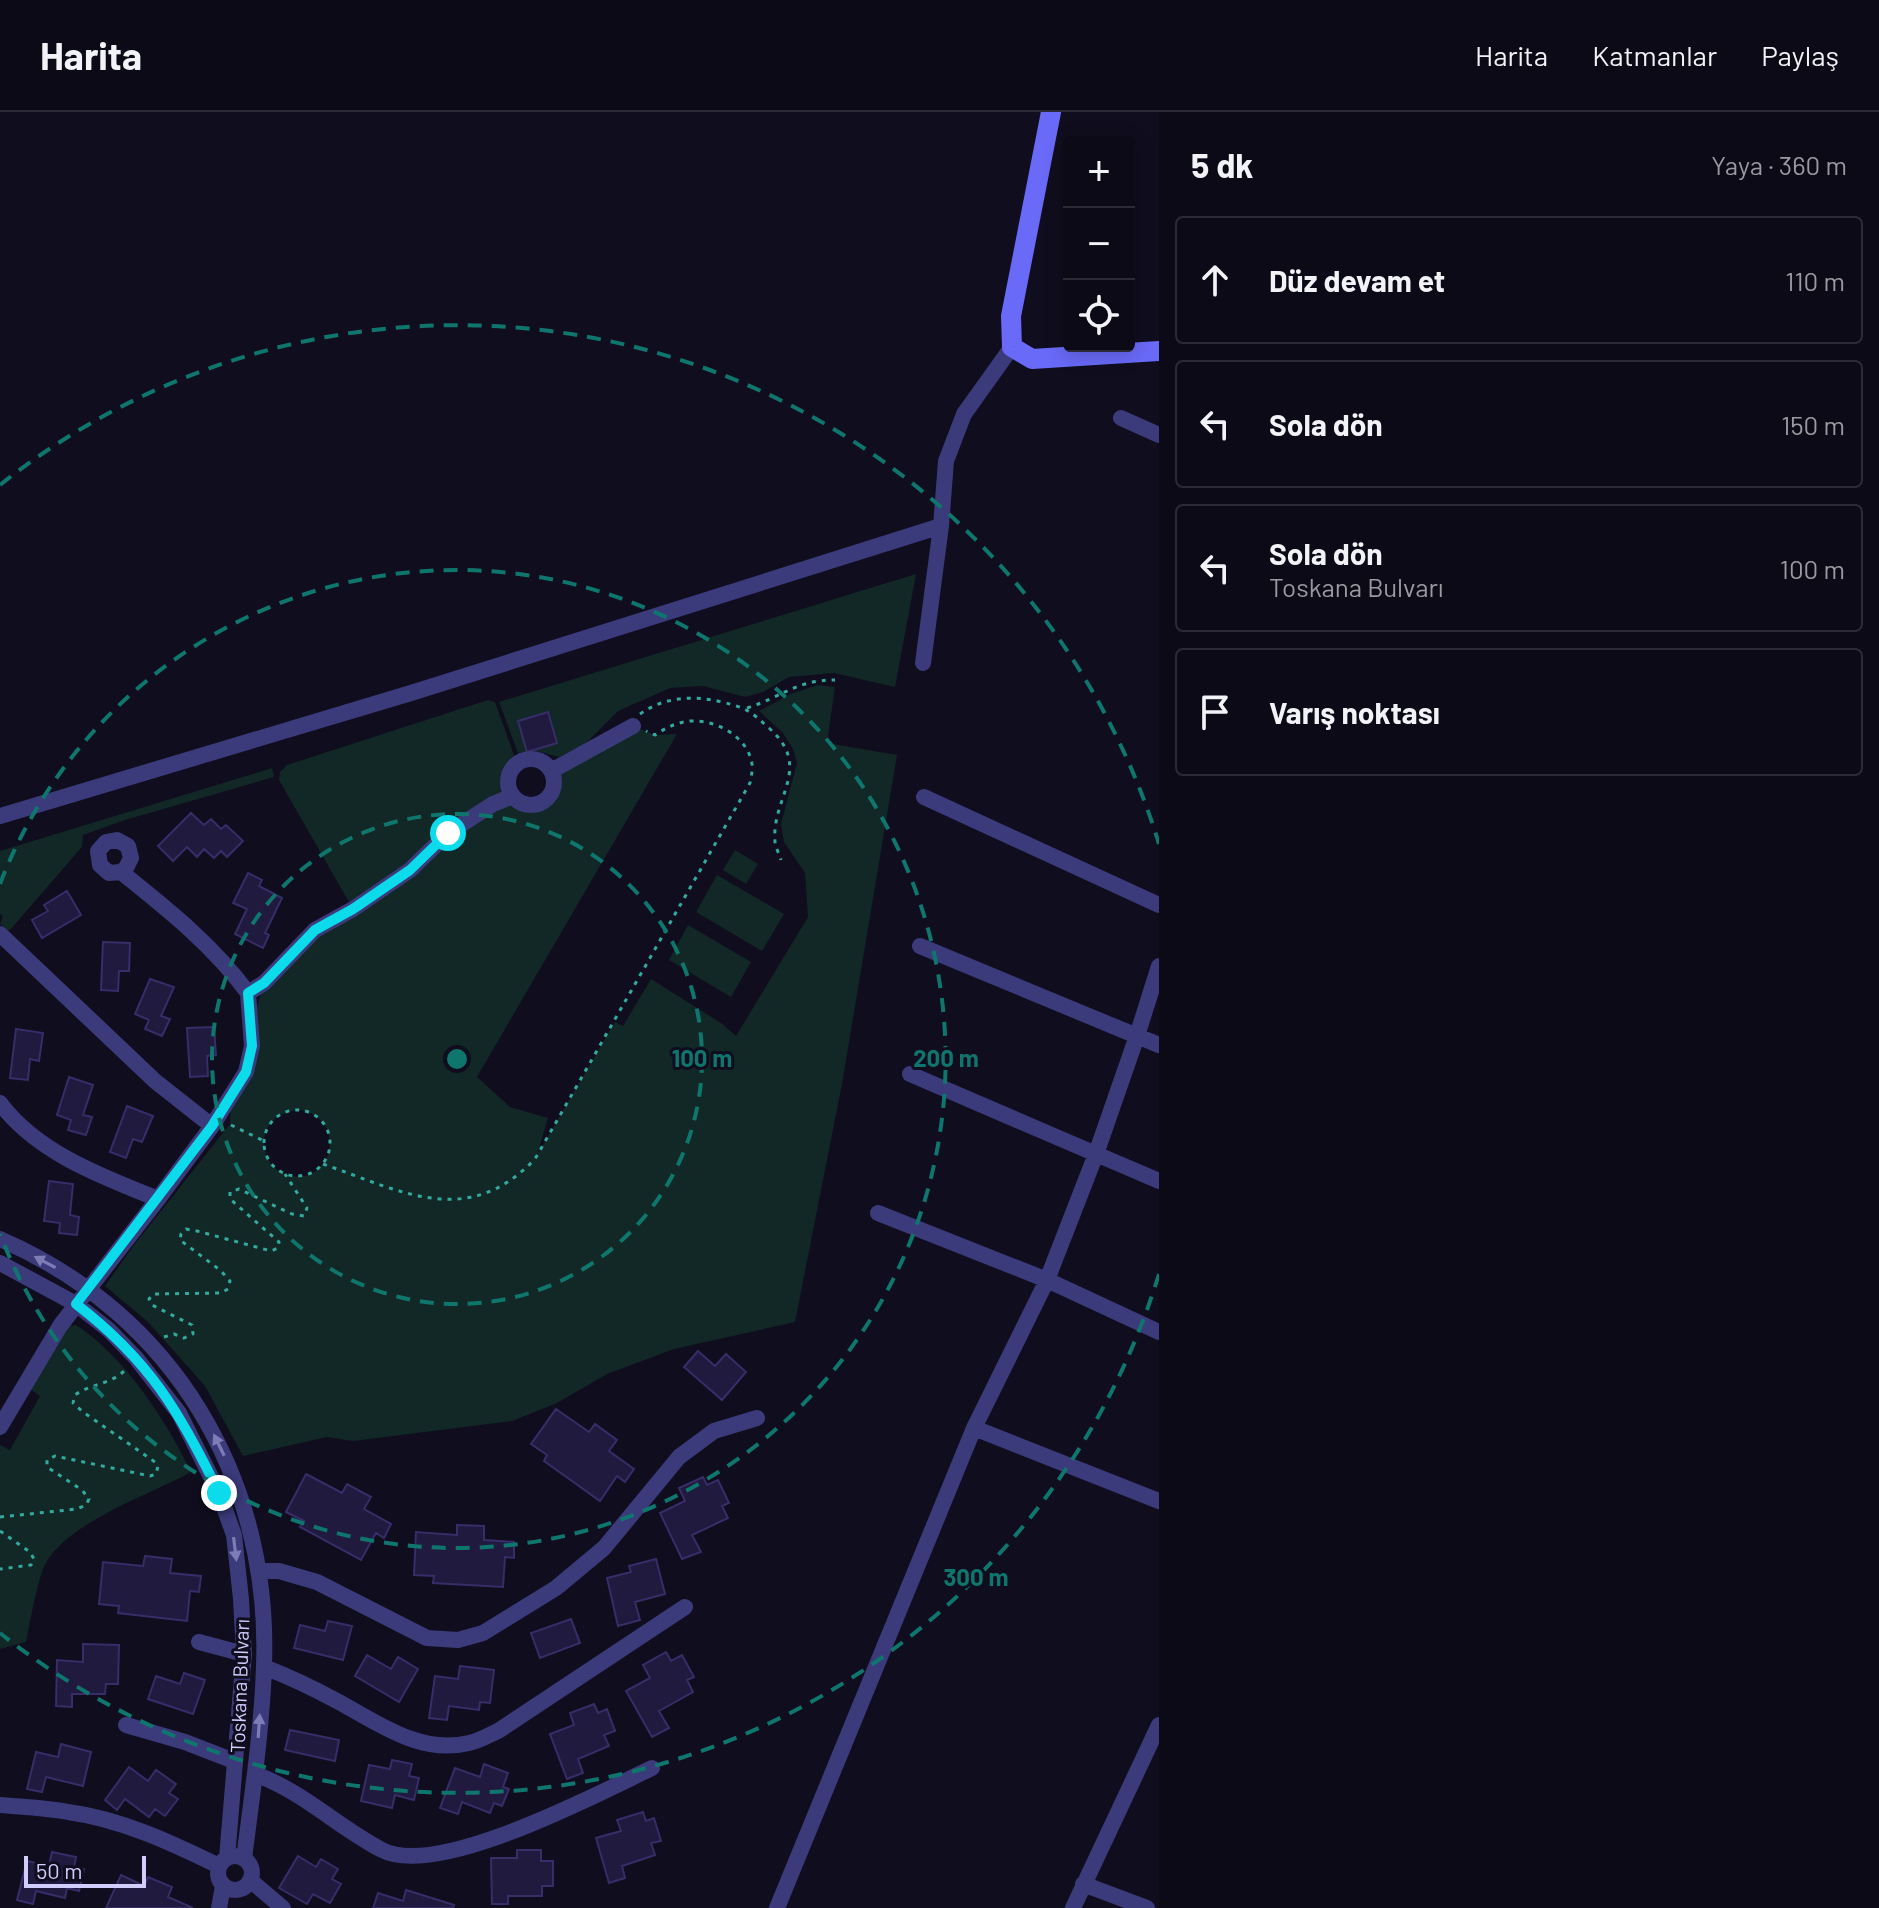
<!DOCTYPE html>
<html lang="tr">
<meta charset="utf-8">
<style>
body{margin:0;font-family:Barlow,sans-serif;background:#15131f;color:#f1f3f6}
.controls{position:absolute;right:24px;top:24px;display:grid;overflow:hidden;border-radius:8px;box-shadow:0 4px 20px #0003}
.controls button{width:72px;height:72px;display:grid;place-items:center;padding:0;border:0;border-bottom:2px solid #2c2b35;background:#0c0a16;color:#f1f3f6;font:40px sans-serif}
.scale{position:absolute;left:24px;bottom:20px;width:122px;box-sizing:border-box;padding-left:8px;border:4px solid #d1cdfd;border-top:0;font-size:22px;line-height:28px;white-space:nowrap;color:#d1cdfd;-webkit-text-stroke:6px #100d1e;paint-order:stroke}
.stop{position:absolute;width:24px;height:24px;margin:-18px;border:6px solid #0bdbea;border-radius:50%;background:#fff}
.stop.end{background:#0bdbea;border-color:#fff;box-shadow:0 2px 8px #0008}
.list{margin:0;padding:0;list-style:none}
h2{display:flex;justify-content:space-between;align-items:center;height:104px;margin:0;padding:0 32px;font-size:34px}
h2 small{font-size:26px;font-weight:400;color:#9a9aa1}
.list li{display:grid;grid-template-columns:52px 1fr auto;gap:24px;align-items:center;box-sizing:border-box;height:128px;margin:0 16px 16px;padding:0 16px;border:2px solid #2c2b35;border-radius:8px}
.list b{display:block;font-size:30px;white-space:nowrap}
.list p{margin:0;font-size:26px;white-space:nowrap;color:#9a9aa1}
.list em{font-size:26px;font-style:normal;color:#9a9aa1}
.icon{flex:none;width:44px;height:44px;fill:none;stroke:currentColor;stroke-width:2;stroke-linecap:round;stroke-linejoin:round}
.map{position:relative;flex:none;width:1159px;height:1796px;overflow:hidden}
header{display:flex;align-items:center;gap:48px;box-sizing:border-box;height:112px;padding:0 40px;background:#0c0a16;border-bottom:2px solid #2c2b35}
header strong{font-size:38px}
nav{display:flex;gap:44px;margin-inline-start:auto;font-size:28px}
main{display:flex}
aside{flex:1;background:#0c0a16}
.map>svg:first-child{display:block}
</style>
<header>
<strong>Harita</strong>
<nav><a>Harita</a><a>Katmanlar</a><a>Paylaş</a></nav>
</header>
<main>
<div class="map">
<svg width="1159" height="1796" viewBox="0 0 1159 1796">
<rect width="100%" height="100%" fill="#100d1e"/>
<!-- green -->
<path fill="#112826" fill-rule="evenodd" d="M916,462L895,575L834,561L789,565L763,580L745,585L703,574L670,576L618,599L585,632L559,645L533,638L518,641L499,590Z
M818,573L835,575L827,631L897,643L842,972L795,1210L674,1237L607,1262L557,1291L512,1309L353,1329L327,1325L243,1344L205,1274L148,1210L105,1174L134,1133L230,1012L231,985L264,871L284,847L353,797L279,668L280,660L287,653L488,588L495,590L515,646C503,659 506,668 501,684C512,684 515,690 525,692C542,696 554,682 554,666L633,614L655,623L677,622L477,965L510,995L548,1006L537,1043L615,910L623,914L651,867L721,911L736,924L808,805L805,761L784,730L781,712L797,651L793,637L783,621L759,599L791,582ZM302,998C353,1013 326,1081 283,1061C273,1057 267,1048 265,1037C260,1013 280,998 302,998Z
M272,656L274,665L125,708L83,723L82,735L9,819L0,812L3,804L0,802V739Z
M735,738L758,752L746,772L723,758Z
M717,763L784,802L762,839L696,800Z
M688,813L751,850L731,885L669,848Z
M76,1213C125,1245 166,1308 191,1360C150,1383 61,1412 43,1457C35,1480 31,1506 26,1530L0,1537V1333L10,1338L40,1284L30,1277L69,1214Z"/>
<!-- building -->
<path fill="#201a3e" stroke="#372d69" stroke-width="2" d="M548,600L557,631L527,640L518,609Z
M191,701L204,713L211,707L221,717L226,713L243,729L227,745L221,739L214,746L204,737L197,745L187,735L173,749L158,734Z
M248,761L262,768L259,774L282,786L265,821L269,823L263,836L235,822L247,797L233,791Z
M67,779L81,803L42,826L32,808L48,799L44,793Z
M103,830L130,831L129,859H119L118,879L101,878Z
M150,867L174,875L161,904L170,907L162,924L145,917L149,908L135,902Z
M214,915L216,943L207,944L208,964L190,965L187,916Z
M16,917L43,921L39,949L30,947L28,968L10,966Z
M69,965L93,973L83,1003L92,1005L86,1023L68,1018L71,1008L57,1003Z
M127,994L153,1004L142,1030L133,1027L126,1046L110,1040Z
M49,1069L73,1072L70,1103L79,1105L77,1123L59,1121L60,1111L44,1109Z
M698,1239L715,1254L726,1242L746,1260L722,1288L684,1255Z
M556,1297L589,1320L595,1312L617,1328L609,1339L634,1357L625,1370L617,1364L600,1389L544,1349L547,1343L531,1332Z
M306,1362L342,1381L347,1372L371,1385L364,1397L391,1412L384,1426L376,1421L361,1448L300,1415L304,1409L286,1400Z
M703,1365L707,1373L718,1368L729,1391L722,1394L728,1406L692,1423L701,1440L682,1447L660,1401L685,1389L679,1376Z
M457,1413L484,1414V1428L514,1430V1446L505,1445L503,1475L433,1471L434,1464L414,1463L416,1420L457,1423Z
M145,1444L172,1447L170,1461L201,1464L199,1480L190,1479L187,1509L118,1501L119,1494L99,1492L103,1450L143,1454Z
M656,1447L665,1482L635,1490L640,1508L618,1514L607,1466L631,1460L629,1454Z
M571,1507L580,1531L540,1546L531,1521Z
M328,1509L352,1514L343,1548L294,1536L300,1513L325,1519Z
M83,1532L119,1533L118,1572H106L105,1582H72V1595L56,1594L57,1548L83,1550Z
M666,1540L671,1549L682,1543L694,1565L687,1568L693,1580L659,1599L669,1616L652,1625L626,1579L650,1566L643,1553Z
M367,1543L391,1557L398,1545L418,1557L399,1590L355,1564Z
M460,1554L494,1558L490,1591L480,1590L479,1598L449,1594L447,1608L429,1606L435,1564L458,1567Z
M184,1561L205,1568L193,1602L148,1587L156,1564L180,1572Z
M594,1592L598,1601L607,1597L615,1619L604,1623L609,1634L578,1647L583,1661L567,1667L550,1622L574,1613L570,1601Z
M290,1618L339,1628L335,1649L285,1638Z
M61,1632L91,1640L83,1674L46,1665L42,1680L27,1677L36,1640L58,1645Z
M392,1648L412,1652L409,1664L419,1666L414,1688L395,1683L392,1696L361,1689L369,1653L390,1657Z
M484,1652L508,1661L503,1675L509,1677L502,1694L494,1691L490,1701L462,1690L458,1702L440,1696L455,1656L480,1665Z
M129,1655L148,1669L156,1658L176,1672L169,1681L178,1687L165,1704L155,1697L149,1705L125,1687L117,1698L105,1688Z
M643,1700L646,1709L654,1706L661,1729L651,1731L655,1743L622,1754L625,1766L609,1771L596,1726L621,1719L617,1708Z
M517,1738H541V1749H553V1774H542V1784H508V1792H492L491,1746H517Z
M52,1740L76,1745L74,1755L84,1757L79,1779L67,1776L65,1786L36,1779L33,1792L17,1788L27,1749L49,1754Z
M298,1744L316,1755L321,1747L338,1757L332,1767L341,1772L330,1791L313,1782L307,1792L279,1776Z
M121,1763L144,1774L148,1765L172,1775L168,1785L193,1796H106Z
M406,1778L454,1793L453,1796H373L378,1781L403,1789Z"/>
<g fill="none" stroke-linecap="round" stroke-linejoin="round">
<!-- path -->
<path stroke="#33aa9f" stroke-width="3" stroke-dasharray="4 6" stroke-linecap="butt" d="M747,596C782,585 796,568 835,568
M640,602C664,585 692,583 722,590C747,596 750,599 769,616C814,656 771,685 775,730C776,736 779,742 781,748
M264 1031a33 33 0 1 1 66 0a33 33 0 1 1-66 0Z
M231,1013L264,1029
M323,1052C401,1079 467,1118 535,1047L750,671C751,665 753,658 752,652C748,623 710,604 684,610C673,612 664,617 655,623L646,619
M164,1225L174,1222L184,1226L193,1222L192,1213L152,1193L149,1187L153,1182L221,1181L228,1177L230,1169L220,1158L180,1128L181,1122L186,1117L197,1119L271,1139L278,1136L279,1130L230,1087V1080L239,1077L292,1102L304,1104L307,1096L285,1062
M0,1405L77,1397L86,1393L89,1387L82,1378L47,1355V1348L55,1344L150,1364L156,1362L158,1354L155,1350L83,1300L73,1291L75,1283C90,1272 112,1272 125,1258
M0,1419L30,1440L34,1447L31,1453L0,1457"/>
<!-- street -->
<path stroke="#3b3a7b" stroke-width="16" d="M1121,306L1159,323
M923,551L941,414L946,349L964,302L1012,235
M508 670a23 23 0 1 1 46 0a23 23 0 1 1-46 0Z
M551,659L633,614
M924,685L1159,793
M0,704L411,581L941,414
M121,760L109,761L100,753L98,739L106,730L117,728L128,734L131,746L126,756L121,760C167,797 213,833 248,881
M0,822L155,969L212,1014
M1159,854L1137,924L1159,933
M910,962L1096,1042L1137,924L920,834
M0,991C37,1041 103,1065 158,1087
M878,1101L1047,1168L1096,1042L1159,1069
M0,1127C173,1202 271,1366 264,1554C262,1618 252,1683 244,1747
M0,1151L76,1192L109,1218L136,1246L179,1301L219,1381L234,1423L241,1487L244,1542L227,1746
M1159,1220L1047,1168L974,1316L1159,1389
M0,1315L60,1214L158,1087L212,1014L246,960L252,934L248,881L264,871L315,818L353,797L410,758L448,721L493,692L513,684
M258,1459H279L317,1470L427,1526L458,1528L483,1521L556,1476L604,1436L679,1345L714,1319L757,1306
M199,1530L244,1542
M264,1555C290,1565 313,1576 337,1589C378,1611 420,1643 469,1631C479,1629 489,1623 498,1619L685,1495
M126,1613L185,1630L234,1649
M255,1662C302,1679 338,1715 382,1738C437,1767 597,1682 652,1656
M0,1693C23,1695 46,1696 68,1700C121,1707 172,1731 219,1754
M218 1761a17 17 0 1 1 34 0a17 17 0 1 1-34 0Z
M250,1768L283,1796
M1083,1772L1147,1796
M219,1796L223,1774
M777,1796L974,1316
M1073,1796L1159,1613"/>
<!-- secondary -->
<path stroke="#696af8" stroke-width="20" d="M1051,0L1011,204L1012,235L1032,247L1159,239"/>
</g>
<!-- one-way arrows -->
<defs><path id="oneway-solid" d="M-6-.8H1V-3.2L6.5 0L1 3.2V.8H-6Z" transform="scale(2)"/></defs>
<g fill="#7e7cb6">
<use href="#oneway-solid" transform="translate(45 1150) rotate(-152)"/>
<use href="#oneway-solid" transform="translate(219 1333) rotate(-116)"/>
<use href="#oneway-solid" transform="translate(235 1437) rotate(83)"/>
<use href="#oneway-solid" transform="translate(259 1614) rotate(-86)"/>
</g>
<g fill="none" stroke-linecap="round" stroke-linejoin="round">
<!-- route -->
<path stroke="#0bdbea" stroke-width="10" d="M219,1381C180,1300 149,1248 76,1192L212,1014L246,960L252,934L248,881L264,871L315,818L353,797L410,758L448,721"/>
</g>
<!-- distance rings -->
<g fill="none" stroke="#0f766e" stroke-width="4" stroke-dasharray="14 10">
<circle cx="457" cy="947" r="245"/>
<path d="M0 772A489 489 0 1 1 0 1122"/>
<path d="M1159 1162A734 734 0 0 1 0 1521M0 373A734 734 0 0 1 1159 732"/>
</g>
<g text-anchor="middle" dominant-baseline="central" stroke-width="6" stroke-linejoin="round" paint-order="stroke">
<!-- street labels -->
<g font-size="20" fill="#d1cdfd" stroke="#100d1e">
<text transform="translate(239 1574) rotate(-88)">Toskana Bulvarı</text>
</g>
</g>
<circle cx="457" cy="947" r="12" fill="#0f766e" stroke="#100d1e" stroke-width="4"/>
<g font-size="24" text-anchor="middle" font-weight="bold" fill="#0f766e" stroke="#100d1e" stroke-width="6" stroke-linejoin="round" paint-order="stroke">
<text x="702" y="955">100 m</text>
<text x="946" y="955">200 m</text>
<text x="976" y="1474">300 m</text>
</g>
</svg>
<div class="controls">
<button>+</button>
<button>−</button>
<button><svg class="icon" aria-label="locate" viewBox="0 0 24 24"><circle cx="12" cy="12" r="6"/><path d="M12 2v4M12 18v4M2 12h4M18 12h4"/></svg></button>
</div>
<div class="scale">50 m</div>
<div class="stop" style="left:448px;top:721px"></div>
<div class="stop end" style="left:219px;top:1381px"></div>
</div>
<aside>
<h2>5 dk<small>Yaya · 360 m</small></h2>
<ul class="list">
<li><svg class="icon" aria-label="ahead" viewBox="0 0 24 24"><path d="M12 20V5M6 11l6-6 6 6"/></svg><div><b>Düz devam et</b></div><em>110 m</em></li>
<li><svg class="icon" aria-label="left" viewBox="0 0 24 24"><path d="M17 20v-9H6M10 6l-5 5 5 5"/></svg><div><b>Sola dön</b></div><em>150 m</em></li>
<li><svg class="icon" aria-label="left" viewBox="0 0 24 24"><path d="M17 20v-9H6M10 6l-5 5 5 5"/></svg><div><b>Sola dön</b><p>Toskana Bulvarı</p></div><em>100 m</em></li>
<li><svg class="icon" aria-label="arrive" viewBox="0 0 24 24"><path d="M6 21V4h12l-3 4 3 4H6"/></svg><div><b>Varış noktası</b></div></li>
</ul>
</aside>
</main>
